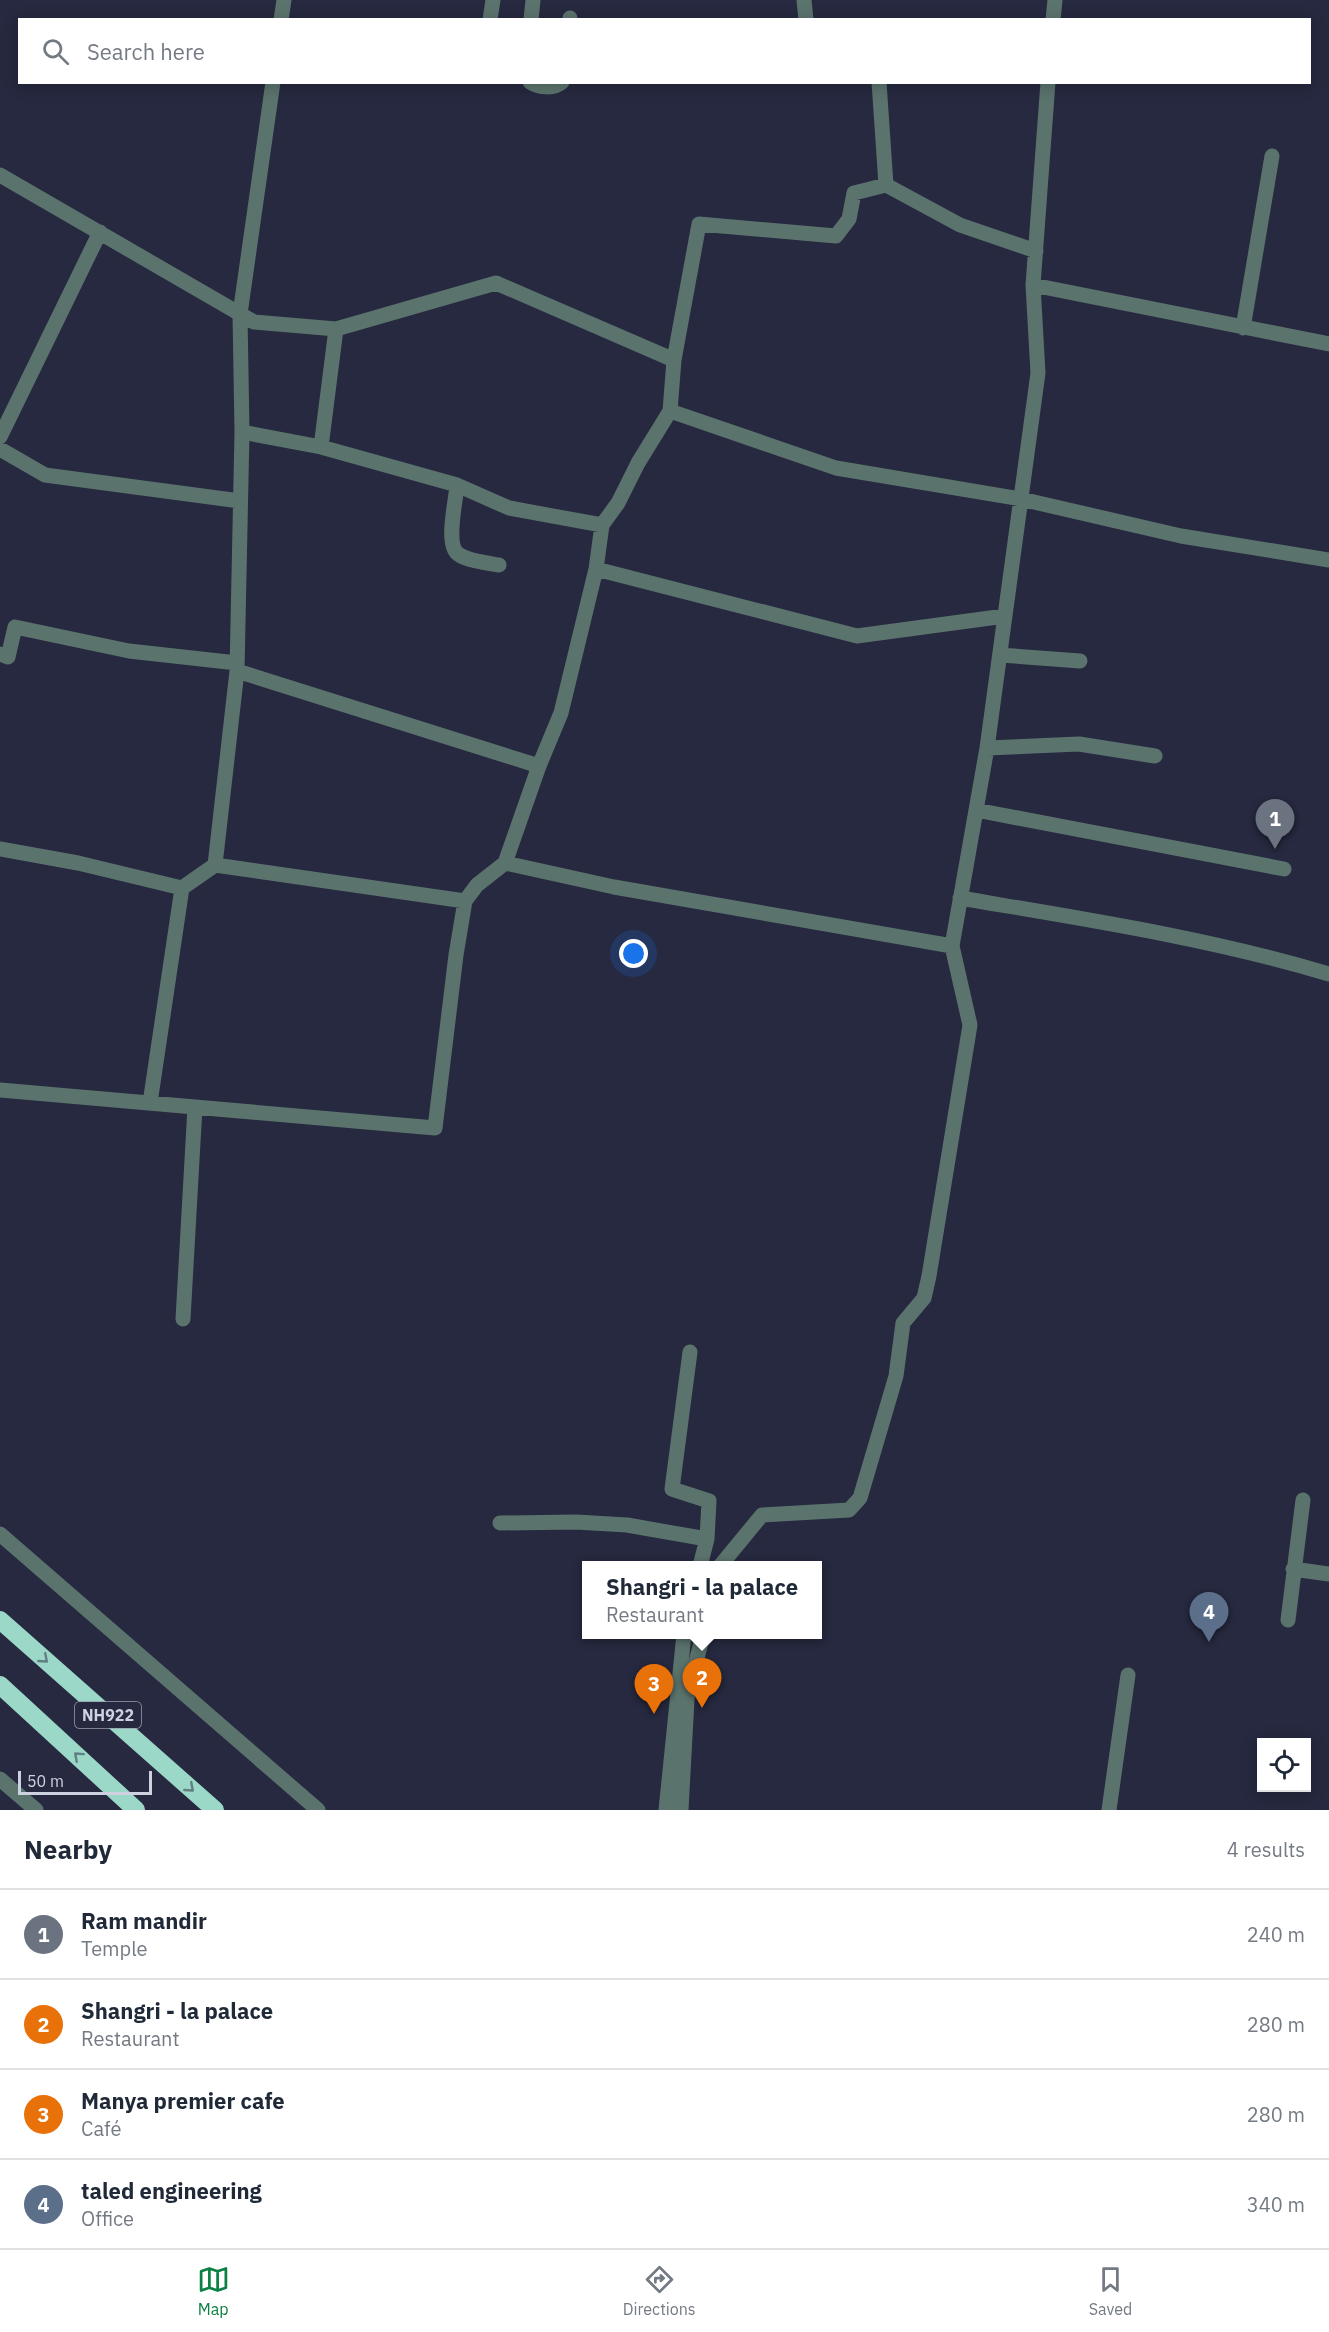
<!DOCTYPE html>
<meta charset="utf-8">
<style>
body{margin:0;font-family:"IBM Plex Sans",sans-serif;background:#f6f6f7;color:#1f2937}
.controls{position:absolute;right:18px;bottom:18px;display:grid;overflow:hidden;border-radius:0px;box-shadow:0 3px 15px #0003}
.controls button{width:54px;height:54px;display:grid;place-items:center;padding:0;border:0;border-bottom:2px solid #e0e1e3;background:#fff;color:#1f2937;font:30px sans-serif}
.scale{position:absolute;left:18px;bottom:15px;width:134px;box-sizing:border-box;padding-left:6px;border:3px solid #ced2e0;border-top:0;font-size:16px;line-height:21px;white-space:nowrap;color:#ced2e0;-webkit-text-stroke:4px #26293f;paint-order:stroke}
.you{position:absolute;left:634px;top:954px;width:21px;height:21px;margin:-15px;border:4px solid #fff;border-radius:50%;background:#1a73e8;box-shadow:0 0 0 9px #1a73e833}
.badge{display:grid;place-items:center;width:39px;height:39px;border-radius:50%;background:#0b8043;color:#fff;font-size:20px;font-weight:700}
.pin{position:absolute;translate:-50% -50px;filter:drop-shadow(0 2px 3px #0008)}
.pin::after{content:'';position:absolute;top:32px;width:21px;height:18px;background:inherit;clip-path:polygon(0 0,100% 0,50% 100%)}
.popup{position:absolute;left:582px;top:1561px;width:240px;height:78px;box-sizing:border-box;display:grid;place-content:center;border-radius:0px;background:#fff;filter:drop-shadow(0 2px 4px #0005);font-size:20px;white-space:nowrap;color:#747a83}
.popup b{font-size:22px;color:#1f2937}
.popup::after{content:'';position:absolute;left:50%;top:100%;margin-left:-12px;border:12px solid transparent;border-top-color:#fff}
.list{margin:0;padding:0;list-style:none}
h2{display:flex;justify-content:space-between;align-items:center;height:78px;margin:0;padding:0 24px;font-size:26px}
h2 small{font-size:20px;font-weight:400;color:#747a83}
.list li{display:grid;grid-template-columns:39px 1fr auto;gap:18px;align-items:center;box-sizing:border-box;height:90px;padding:0 24px;border-top:2px solid #e0e1e3}
.list b{display:block;font-size:22px;white-space:nowrap}
.list p{margin:0;font-size:20px;white-space:nowrap;color:#747a83}
.list em{font-size:20px;font-style:normal;color:#747a83}
.icon{flex:none;width:33px;height:33px;fill:none;stroke:currentColor;stroke-width:2;stroke-linecap:round;stroke-linejoin:round}
.map{position:relative;flex:none;width:1329px;height:1810px;overflow:hidden}
.search{position:absolute;background:#fff;box-shadow:0 3px 15px #0003;left:18px;right:18px;top:18px;height:66px;display:flex;align-items:center;gap:15px;box-sizing:border-box;padding:0 21px;border-radius:0px;color:#747a83;font-size:22px}
.sheet{height:438px;background:#fff}
nav{display:flex;justify-content:space-around;align-items:center;box-sizing:border-box;height:84px;border-top:2px solid #e0e1e3;background:#fff;font-size:16px;color:#747a83}
nav a{display:grid;justify-items:center;gap:3px}
nav .on{color:#0b8043}
.map>svg:first-child{display:block}
</style>
<div class="map">
<svg width="1329" height="1810" viewBox="0 0 1329 1810">
<rect width="100%" height="100%" fill="#26293f"/>
<g fill="none" stroke-linecap="round" stroke-linejoin="round">
<!-- minor -->
<path stroke="#5b736d" stroke-width="15" d="M804,0L806,20
M281,20L284,0
M490,20L493,0
M531,20L533,0
M570,20V18
M1053,20L1055,0
M273,82L240,314L242,432L237,671L215,865L465,901
M530,82C539,88 555,89 562,82
M879,82L886,185L960,225L1036,251
M0,175L254,322L336,329L496,283L674,360L670,411L638,463L618,503L602,525
M1033,285L1329,344
M1243,328L1272,156
M336,329L321,447L457,485L509,508L602,525L596,569L561,713L539,766
M674,360L699,224L836,236L849,219L854,193L886,185
M670,411L836,468L1021,499L1181,536L1329,560
M242,432L321,447
M0,437L100,232
M0,449L45,475L240,501
M457,485C456,501 445,544 458,554C468,561 486,563 499,565
M596,569L857,636L1005,616
M0,654L8,657L15,627L129,651L237,663
M1000,655L1080,661
M237,671L539,766L505,863
M987,748L1079,744L1155,756
M976,810L1284,869
M0,849L78,863L182,888
M960,898C1084,919 1209,938 1329,974
M0,1090L435,1128L456,955L465,901L477,885L505,863L614,887L952,946L987,748L1038,373L1033,285L1048,82
M150,1103L182,888L215,865
M183,1319L195,1107
M690,1352L672,1489L709,1501L707,1539L700,1566
M500,1523L576,1522L627,1525L707,1539
M0,1534L318,1810
M720,1566L762,1515L849,1510L860,1498L896,1376L903,1323L924,1298L929,1276L970,1025L952,946
M1293,1569L1329,1574
M1288,1620L1303,1500
M0,1779L36,1810
M666,1810L684,1634
M681,1810L687,1699L703,1634
M1109,1810L1128,1675"/>
<!-- highway -->
<path stroke="#9bd8c7" stroke-width="18" d="M0,1620L215,1810
M0,1685L136,1810"/>
</g>
<!-- one-way arrows -->
<defs><path id="oneway-chevron" d="M-2-3.5L2.5 0L-2 3.5" fill="none" stroke-width="1.6" stroke-linecap="round" stroke-linejoin="round" transform="scale(1.5)"/></defs>
<g stroke="#608083">
<use href="#oneway-chevron" transform="translate(44 1659) rotate(41)"/>
<use href="#oneway-chevron" transform="translate(78 1756) rotate(-138)"/>
<use href="#oneway-chevron" transform="translate(190 1788) rotate(41)"/>
</g>
<g text-anchor="middle" dominant-baseline="central" stroke-width="6" stroke-linejoin="round" paint-order="stroke">
<!-- shield labels -->
<rect fill="#26293f" stroke="#9c9fb0" stroke-width="1.5" x="75" y="1702" width="66" height="26" rx="4.5"/>
<g font-size="16" font-weight="bold" fill="#ced2e0">
<text x="108" y="1715">NH922</text>
</g>
</g>
</svg>
<div class="controls">
<button><svg class="icon" aria-label="locate" viewBox="0 0 24 24"><circle cx="12" cy="12" r="6"/><path d="M12 2v4M12 18v4M2 12h4M18 12h4"/></svg></button>
</div>
<div class="scale">50 m</div>
<div class="you"></div>
<div class="pin badge" style="left:1275px;top:849px;background:#6b7280">1</div>
<div class="pin badge" style="left:702px;top:1708px;background:#e8710a">2</div>
<div class="popup"><b>Shangri - la palace</b>Restaurant</div>
<div class="pin badge" style="left:654px;top:1714px;background:#e8710a">3</div>
<div class="pin badge" style="left:1209px;top:1642px;background:#5c6f8a">4</div>
<div class="search"><svg class="icon" aria-label="search" viewBox="0 0 24 24"><circle cx="10" cy="10" r="6"/><path d="M15 15l6 6"/></svg>Search here</div>
</div>
<section class="sheet">
<h2>Nearby<small>4 results</small></h2>
<ul class="list">
<li><span class="badge" style="background:#6b7280">1</span><div><b>Ram mandir</b><p>Temple</p></div><em>240 m</em></li>
<li><span class="badge" style="background:#e8710a">2</span><div><b>Shangri - la palace</b><p>Restaurant</p></div><em>280 m</em></li>
<li><span class="badge" style="background:#e8710a">3</span><div><b>Manya premier cafe</b><p>Café</p></div><em>280 m</em></li>
<li><span class="badge" style="background:#5c6f8a">4</span><div><b>taled engineering</b><p>Office</p></div><em>340 m</em></li>
</ul>
</section>
<nav>
<a class="on"><svg class="icon" aria-label="map" viewBox="0 0 24 24"><path d="M3 6l6-2 6 2 6-2v14l-6 2-6-2-6 2zM9 4v14M15 6v14"/></svg>Map</a>
<a><svg class="icon" aria-label="directions" viewBox="0 0 24 24"><path d="M12 3l9 9-9 9-9-9zM9 14v-3h6M13 9l2 2-2 2"/></svg>Directions</a>
<a><svg class="icon" aria-label="saved" viewBox="0 0 24 24"><path d="M7 4h10v16l-5-4-5 4z"/></svg>Saved</a>
</nav>
